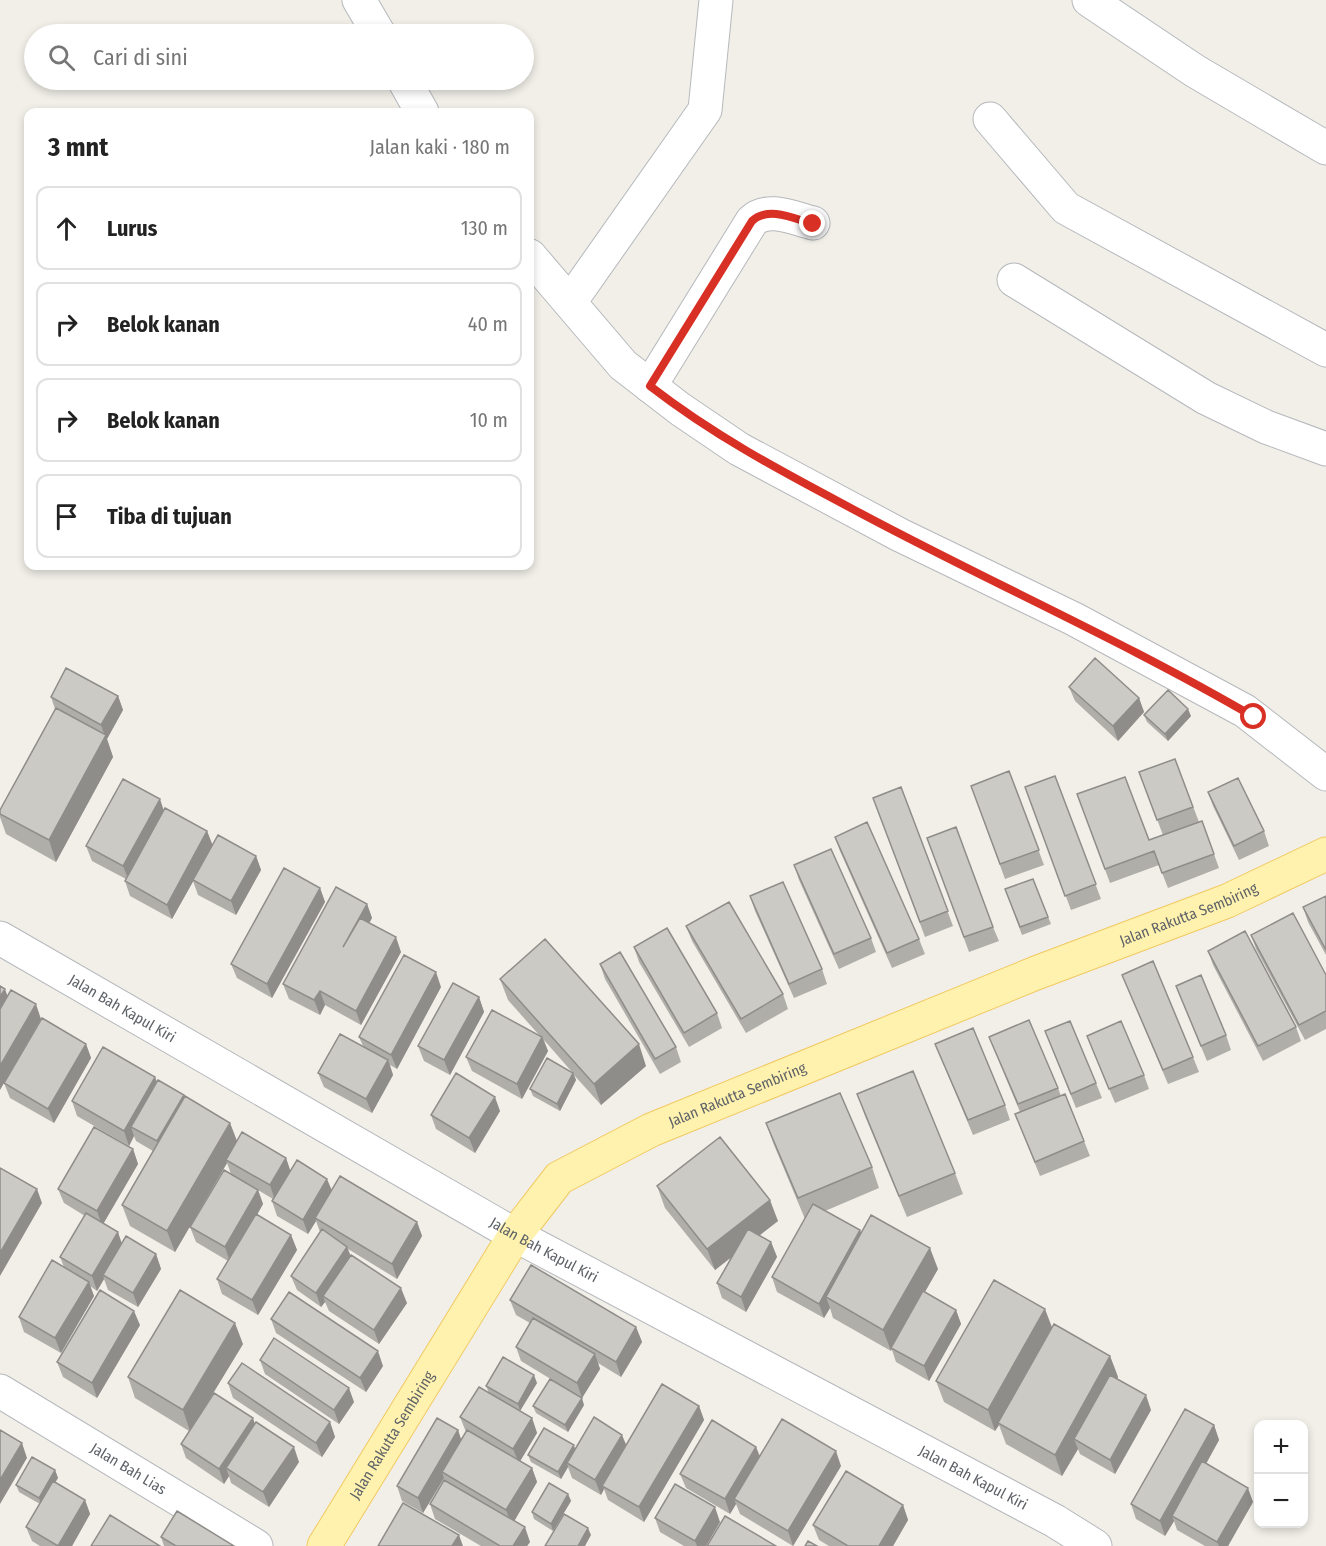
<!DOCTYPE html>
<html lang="id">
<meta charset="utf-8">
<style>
body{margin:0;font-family:"Fira Sans Condensed",sans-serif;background:#f2f2f2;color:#222}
.controls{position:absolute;right:18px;bottom:18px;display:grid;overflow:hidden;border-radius:12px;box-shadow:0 3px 9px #0003}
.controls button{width:54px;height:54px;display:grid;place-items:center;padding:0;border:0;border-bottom:2px solid #e0e0e0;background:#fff;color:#222;font:30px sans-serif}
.stop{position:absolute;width:18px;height:18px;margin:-14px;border:4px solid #d93025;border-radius:50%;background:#fff}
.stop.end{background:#d93025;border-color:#fff;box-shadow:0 2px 6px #0008}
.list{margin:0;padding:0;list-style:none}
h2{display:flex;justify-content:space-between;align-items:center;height:78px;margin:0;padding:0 24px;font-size:26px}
h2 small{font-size:20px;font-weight:400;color:#767676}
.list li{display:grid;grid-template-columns:39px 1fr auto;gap:18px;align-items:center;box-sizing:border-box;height:84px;margin:0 12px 12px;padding:0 12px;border:2px solid #e0e0e0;border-radius:12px}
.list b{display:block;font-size:22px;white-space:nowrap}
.list em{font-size:20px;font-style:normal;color:#767676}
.icon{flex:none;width:33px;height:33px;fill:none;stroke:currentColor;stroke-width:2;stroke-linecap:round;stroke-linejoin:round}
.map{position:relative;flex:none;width:1326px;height:1546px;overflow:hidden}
.search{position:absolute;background:#fff;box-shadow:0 3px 9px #0003;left:24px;top:24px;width:510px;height:66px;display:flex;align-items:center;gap:15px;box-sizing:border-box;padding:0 21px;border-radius:33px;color:#767676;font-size:22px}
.panel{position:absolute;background:#fff;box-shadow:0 3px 9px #0003;left:24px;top:108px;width:510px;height:462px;border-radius:12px}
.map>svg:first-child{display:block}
</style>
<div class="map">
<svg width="1326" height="1546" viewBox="0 0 1326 1546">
<rect width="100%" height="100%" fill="#f1efe8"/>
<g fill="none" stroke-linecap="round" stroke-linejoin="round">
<defs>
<g id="minor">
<path d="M359,0L379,34"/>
<path d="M1089,0L1195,71L1326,148"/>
<path d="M404,80L422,112"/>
<path d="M990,119L1066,208L1326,350"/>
<path d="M530,256L623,365L680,409L739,449L900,535L1074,619L1245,711L1326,774"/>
<path d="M1014,280L1206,398L1266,427L1326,449"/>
<path d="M570,302L705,110L716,0"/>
<path d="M650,386L752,221C768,206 793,218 813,223"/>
<path id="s1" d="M0,938L515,1235L1055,1521L1095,1546"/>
<path id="s2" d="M0,1391L256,1546"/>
</g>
<g id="major">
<path id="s3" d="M324,1546L515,1235L559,1178L651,1130L1036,973L1227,901L1326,854"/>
</g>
</defs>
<!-- minor casing -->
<use href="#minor" stroke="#b5b8bc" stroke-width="35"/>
<!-- major casing -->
<use href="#major" stroke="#f2c960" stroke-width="35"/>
<!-- minor -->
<use href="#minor" stroke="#fff" stroke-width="33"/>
<!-- major -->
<use href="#major" stroke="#fff2af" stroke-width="33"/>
</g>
<!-- wall -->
<path fill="#afaea9" d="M1069,687L1139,698L1144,712L1118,741L1075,701Z
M118,696L123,710L107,739L113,757L56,862L6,834L0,817V810L55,709L51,697Z
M1144,715L1191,716L1168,741L1147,722Z
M1175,759L1199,822L1202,821L1219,868L1168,888L1159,865L1110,883L1077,794L1149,840L1163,835L1139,772Z
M1009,771L1044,865L1005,879L971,786Z
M1055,776L1101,899L1071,910L1025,787Z
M901,787L953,926L925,937L873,798Z
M1208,792L1264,831L1269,846L1239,860L1213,806Z
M164,811L207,831L212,845L256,856L261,870L236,915L198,895L193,881L172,919L130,896L125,881L126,879L92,861L86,846Z
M835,837L919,939L925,954L892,968L840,851Z
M927,838L993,927L999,941L969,952Z
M794,865L871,938L876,952L839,969L799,880Z
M1033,879L1051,924L1022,935L1005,889Z
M320,888L325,902L272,998L237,978L231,964Z
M750,896L822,969L827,984L794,998L755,911Z
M1326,896V955L1308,922L1303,907Z
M367,904L372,918L369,923L401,952L361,1025L325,1005L320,1015L289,999L283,984Z
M686,926L783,994L788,1009L746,1033L692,941Z
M1251,935L1326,975V1029L1305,1040L1256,949Z
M634,947L717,1013L722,1028L689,1047L639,962Z
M1208,951L1296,1027L1301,1041L1263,1061L1213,965Z
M600,964L676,1047L681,1062L660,1074L605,979Z
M1122,975L1193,1057L1199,1072L1168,1084Z
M500,979L646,1066L601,1105L574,1075L576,1080L560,1111L533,1096L530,1089L572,1072L544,1040L548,1051L522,1099L472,1071L466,1057L539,1035L508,1000Z
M1176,986L1226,1035L1231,1050L1207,1061Z
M441,987L397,1069L390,1065L393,1075L372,1113L324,1087L318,1073L363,1046L359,1037Z
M479,997L484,1012L450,1075L424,1061L418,1046Z
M1045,1031L1096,1083L1102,1098L1076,1108Z
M1087,1036L1144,1075L1149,1089L1115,1103Z
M989,1037L1058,1088L1061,1096L1084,1141L1090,1156L1040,1176L1015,1114L1020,1112Z
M86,1044L91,1058L54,1123L10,1098L4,1083Z
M935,1044L1005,1105L1010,1120L973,1135Z
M155,1077L157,1082L184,1095L185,1097L230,1123L237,1141L286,1158L290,1170L332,1190L417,1222L422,1236L397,1279L348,1249L351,1256L407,1303L379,1344L329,1311L325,1302L321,1307L297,1290L291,1276L320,1232L316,1221L308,1234L277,1216L272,1201L273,1199L258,1190L263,1204L257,1215L291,1235L297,1250L258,1315L222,1294L217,1279L228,1261L196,1242L190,1227L231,1174L227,1163L175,1252L130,1226L122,1205L153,1151L136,1141L134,1136L129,1146L77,1116L72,1101Z
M857,1094L955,1173L963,1194L907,1217L865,1116Z
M500,1111L475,1153L436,1129L431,1115Z
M766,1123L872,1167L879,1188L825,1211L860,1230L861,1234L938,1269L925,1292L956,1310L961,1324L929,1381L896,1362L892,1350L891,1351L833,1318L830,1308L824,1318L777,1292L772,1277L805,1219L774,1145Z
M133,1149L138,1164L103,1224L122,1243L156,1254L161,1269L138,1307L108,1290L104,1279L97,1291L90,1286L94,1296L61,1353L24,1332L19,1317L64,1267L60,1257L85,1216L64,1203L58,1189Z
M657,1186L778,1221L759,1235L771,1242L777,1257L746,1312L722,1298L717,1283L731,1257L715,1270L665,1208Z
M510,1300L636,1327L642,1342L621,1377L598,1363L600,1369L582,1398L521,1361L516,1347L530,1323L516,1315Z
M271,1319L383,1366L366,1392L276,1333Z
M140,1325L97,1398L63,1377L57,1362Z
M1052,1328L1110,1356L1118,1377L1117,1379L1151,1410L1115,1474L1080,1454L1078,1449L1062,1476L1006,1444L999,1425L995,1431L944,1402L936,1381Z
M243,1344L206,1405L255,1424L299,1462L269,1507L231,1483L229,1476L224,1484L186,1458L181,1444L189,1431L135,1398L128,1377Z
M260,1360L354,1402L339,1424L265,1374Z
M228,1383L330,1422L335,1437L322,1457L233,1398Z
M537,1383L520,1411L532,1418L537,1433L520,1461L532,1468L537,1482L514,1521L530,1542L527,1546H481L435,1519L430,1504L444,1480V1478L423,1513L402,1501L397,1486L458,1430L461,1440L466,1432L460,1417L489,1393L486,1386Z
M584,1405L568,1432L536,1413L533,1406Z
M699,1406L704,1420L644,1522L608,1500L604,1489L601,1495L572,1478L568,1467L561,1479L531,1462L528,1455L575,1449L626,1445Z
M1214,1425L1219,1440L1206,1464L1253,1502L1228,1546H1205L1177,1530L1174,1521L1165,1536L1136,1519L1131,1504Z
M756,1447L760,1456L841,1466L793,1546L740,1514L736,1504L730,1514L686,1488L680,1474Z
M55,1470L58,1478L55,1482L85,1500L90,1514L72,1546H40L32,1541L26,1527L40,1504L19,1492L16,1485Z
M568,1494L571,1501L553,1531L534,1519L532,1512Z
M903,1505L908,1520L893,1546H829L819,1540L813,1525Z
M655,1518L720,1522L706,1546H684L660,1532Z
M161,1537L234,1546H164Z"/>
<!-- shaded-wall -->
<path fill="#8f8d8a" d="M118,696L123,710L107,739L113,757L56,862L49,840L105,736L101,725Z
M1139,698L1144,712L1118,741L1113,726Z
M1188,709L1191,716L1168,741L1165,734Z
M160,799L165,814L129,881L123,866Z
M207,831L213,846L172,919L167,905Z
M256,856L261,870L236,915L231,901Z
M320,888L325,902L272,998L267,984Z
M367,904L372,918L348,962L343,947Z
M396,937L401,952L361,1025L356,1011Z
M436,972L441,987L397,1069L391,1055Z
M5,989L10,1003L0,1020V997Z
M320,991L325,1005L320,1015L314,1000Z
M479,997L484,1012L450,1075L444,1060Z
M36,1004L41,1019L0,1090V1066Z
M542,1037L548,1051L522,1099L517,1084Z
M86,1044L91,1058L54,1123L48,1109Z
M639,1044L646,1066L601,1105L594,1084Z
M388,1060L393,1075L372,1113L366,1099Z
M573,1073L576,1080L560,1111L557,1104Z
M155,1077L160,1091L131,1127L134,1136L129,1146L124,1131Z
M184,1095L190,1109L162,1156L157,1141Z
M495,1097L500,1111L475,1153L469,1138Z
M230,1123L238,1144L226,1160L227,1163L175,1252L167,1231Z
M133,1149L138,1164L102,1226L97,1211Z
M286,1158L291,1173L275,1200L270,1185Z
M327,1179L333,1193L315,1218L316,1221L308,1234L303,1220Z
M37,1189L42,1203L0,1276V1253Z
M258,1190L263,1204L230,1262L225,1247Z
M770,1200L778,1221L715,1270L707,1249Z
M417,1222L422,1236L397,1279L392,1264Z
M860,1230L865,1245L826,1297L830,1308L824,1318L819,1304Z
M118,1232L123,1247L103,1275L104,1279L97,1291L92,1276Z
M291,1235L297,1250L258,1315L252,1300Z
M771,1242L777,1257L746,1312L741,1297Z
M347,1247L352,1261L323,1296L325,1302L321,1307L316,1293Z
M930,1248L938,1269L892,1349L891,1348V1351L883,1330Z
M156,1254L161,1269L138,1307L133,1293Z
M89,1282L94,1296L61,1353L55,1338Z
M401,1288L407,1303L379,1344L374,1330Z
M1045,1309L1053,1330L998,1423L999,1425L995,1431L988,1410Z
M956,1310L961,1324L929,1381L924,1366Z
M134,1311L140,1325L97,1398L92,1383Z
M235,1323L243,1344L190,1431L183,1410Z
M636,1327L642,1342L621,1377L616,1362Z
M378,1351L383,1366L366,1392L360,1378Z
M595,1354L600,1369L582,1398L577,1383Z
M1110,1356L1118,1377L1081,1443L1074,1439L1078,1449L1062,1476L1055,1455Z
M534,1375L537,1383L520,1411L518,1404Z
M349,1388L354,1402L339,1424L334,1410Z
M1146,1395L1151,1410L1115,1474L1110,1460Z
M582,1398L584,1405L568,1432L565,1425Z
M699,1406L704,1420L644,1522L639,1507Z
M253,1418L258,1433L226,1468L229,1476L224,1484L219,1469Z
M532,1418L537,1433L519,1463L513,1449Z
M330,1422L335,1437L322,1457L316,1443Z
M1214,1425L1219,1440L1176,1518L1172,1516L1174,1521L1165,1536L1160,1521Z
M458,1430L463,1445L442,1472L444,1478L423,1513L418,1498Z
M622,1435L628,1449L602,1486L604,1489L601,1495L595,1480Z
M22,1443L27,1458L0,1504V1480Z
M574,1445L576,1453L567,1463L568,1467L561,1479L558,1472Z
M294,1447L299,1462L269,1507L263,1492Z
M756,1447L761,1461L734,1499L736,1504L730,1514L725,1499Z
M836,1451L841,1466L793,1546L788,1531Z
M532,1468L537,1482L512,1525L506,1510Z
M55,1470L58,1478L41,1505L39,1498Z
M1248,1488L1253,1502L1228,1546H1219L1217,1542Z
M568,1494L571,1501L553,1531L551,1524Z
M85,1500L90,1514L72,1546H58Z
M903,1505L908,1520L893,1546H879Z
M715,1507L720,1522L706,1546H697L695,1541Z
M525,1527L530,1542L527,1546H513Z
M588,1528L591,1535L585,1546H578Z
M459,1535L463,1546H452Z"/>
<!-- building -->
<path fill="#cccac5" stroke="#8f8d8a" stroke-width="1.5" d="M1095,658L1139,698L1113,726L1069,687Z
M66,668L118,696L101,725L51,697Z
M1168,690L1188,709L1165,734L1144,715Z
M56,708L106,735L49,840L0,814V810Z
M1175,759L1193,807L1157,820L1139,772Z
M1009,771L1039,850L1000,864L971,786Z
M1055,776L1096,884L1065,896L1025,787Z
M1125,777L1149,840L1202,821L1214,854L1162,873L1154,851L1105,869L1077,794Z
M1238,778L1264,831L1234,846L1208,792Z
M123,779L160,799L123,866L86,846Z
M901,787L948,911L920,922L873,798Z
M165,808L207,831L167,905L125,881Z
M867,822L919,939L887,953L835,837Z
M956,827L993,927L964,937L927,838Z
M218,835L256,856L231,901L193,880Z
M831,849L871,938L834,954L794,865Z
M284,868L320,888L267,984L231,964Z
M1033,879L1048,917L1020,927L1005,889Z
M783,882L822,969L789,984L750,896Z
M336,887L367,904L343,947L360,918L396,937L356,1011L320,991L314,1000L283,984Z
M1326,896V950L1303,907Z
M729,902L783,994L741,1019L686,926Z
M1293,913L1326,975V1011L1299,1025L1251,935Z
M667,928L717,1013L684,1033L634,947Z
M1245,931L1296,1027L1258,1046L1208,951Z
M545,939L639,1044L594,1084L500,979Z
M620,952L676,1047L655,1059L600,964Z
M404,955L436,972L391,1055L359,1037Z
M1153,961L1193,1057L1163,1070L1122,975Z
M1201,975L1226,1035L1201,1046L1176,986Z
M453,983L479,997L444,1060L418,1046Z
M0,986L5,989L0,997Z
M11,990L36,1004L0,1066V1009Z
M492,1010L542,1037L517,1084L466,1057Z
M42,1018L86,1044L48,1109L4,1083Z
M1029,1020L1058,1088L1018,1104L989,1037Z
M1070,1021L1096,1083L1071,1094L1045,1031Z
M1121,1021L1144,1075L1109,1089L1087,1036Z
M973,1028L1005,1105L968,1120L935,1044Z
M340,1034L388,1060L366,1099L318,1073Z
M103,1047L155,1077L124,1131L72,1101Z
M547,1058L573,1073L557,1104L530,1089Z
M913,1071L955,1173L899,1196L857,1094Z
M456,1073L495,1097L469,1138L431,1115Z
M158,1080L184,1095L157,1141L131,1127Z
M840,1093L872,1167L798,1198L766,1123Z
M1065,1094L1084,1141L1035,1162L1015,1114Z
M185,1096L230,1123L167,1231L122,1205Z
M94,1127L133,1149L97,1211L58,1189Z
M242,1132L286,1158L270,1185L226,1160Z
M720,1137L770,1200L707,1249L657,1186Z
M297,1160L327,1179L303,1220L272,1201Z
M0,1168L37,1189L0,1253Z
M224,1170L258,1190L225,1247L190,1227Z
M340,1176L417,1222L392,1264L315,1218Z
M813,1204L860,1230L819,1304L772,1277Z
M86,1213L118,1232L92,1276L60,1257Z
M256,1214L291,1235L252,1300L217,1279Z
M871,1215L930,1248L883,1330L826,1297Z
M322,1229L347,1247L316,1293L291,1276Z
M748,1229L771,1242L741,1297L717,1283Z
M126,1236L156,1254L133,1293L103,1275Z
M351,1255L401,1288L374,1330L323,1296Z
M52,1260L89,1282L55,1338L19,1317Z
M531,1265L636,1327L616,1362L510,1300Z
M994,1280L1045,1309L988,1410L936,1381Z
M100,1290L134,1311L92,1383L57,1362Z
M180,1290L235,1323L183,1410L128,1377Z
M923,1291L956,1310L924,1366L891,1348Z
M289,1292L378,1351L360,1378L271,1319Z
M533,1318L595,1354L577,1383L516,1347Z
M1054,1324L1110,1356L1055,1455L998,1423Z
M274,1338L349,1388L334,1410L260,1360Z
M503,1357L534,1375L518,1404L486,1386Z
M242,1363L330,1422L316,1443L228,1383Z
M1110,1375L1146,1395L1110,1460L1074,1439Z
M550,1379L582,1398L565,1425L533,1406Z
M662,1384L699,1406L639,1507L602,1486Z
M479,1387L532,1418L513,1449L460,1417Z
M214,1393L253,1418L219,1469L181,1444Z
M1185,1409L1214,1425L1160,1521L1131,1504Z
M594,1417L622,1435L595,1480L567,1463Z
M437,1418L458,1430L418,1498L397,1486Z
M782,1419L836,1451L788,1531L734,1499Z
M712,1420L756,1447L725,1499L680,1474Z
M256,1422L294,1447L263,1492L226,1468Z
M544,1428L574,1445L558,1472L528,1455Z
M0,1430L22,1443L0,1480Z
M467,1430L532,1468L506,1510L442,1472Z
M32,1457L55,1470L39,1498L16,1485Z
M1202,1461L1248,1488L1217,1542L1172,1516Z
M846,1471L903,1505L879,1546H848L813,1525Z
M444,1480L525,1527L513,1546H500L430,1504Z
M53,1481L85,1500L58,1546L26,1527Z
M549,1483L568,1494L551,1524L532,1512Z
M675,1484L715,1507L695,1541L655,1518Z
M403,1503L459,1535L452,1546H378Z
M177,1511L234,1546H176L161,1537Z
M564,1514L588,1528L578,1546H545Z
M110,1515L160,1546H91Z
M725,1516L776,1546H707Z
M808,1541L817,1546H805Z"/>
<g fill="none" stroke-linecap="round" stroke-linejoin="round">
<!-- route -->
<path stroke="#d93025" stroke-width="8" d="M813,224C793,218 768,206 752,221L650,386C712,434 777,469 847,506C982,579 1122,640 1254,717"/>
</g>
<g text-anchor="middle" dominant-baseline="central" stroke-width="5" stroke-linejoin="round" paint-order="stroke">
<!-- street labels -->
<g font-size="15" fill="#5f6368" stroke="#fff">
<text stroke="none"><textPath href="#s3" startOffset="1120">Jalan Rakutta Sembiring</textPath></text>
<text stroke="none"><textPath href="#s1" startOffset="141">Jalan Bah Kapul Kiri</textPath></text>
<text stroke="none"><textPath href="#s3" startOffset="634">Jalan Rakutta Sembiring</textPath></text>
<text stroke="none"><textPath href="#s1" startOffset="627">Jalan Bah Kapul Kiri</textPath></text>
<text stroke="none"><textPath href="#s3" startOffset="130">Jalan Rakutta Sembiring</textPath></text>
<text stroke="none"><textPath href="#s2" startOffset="150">Jalan Bah Lias</textPath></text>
<text stroke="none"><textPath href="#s1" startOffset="1113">Jalan Bah Kapul Kiri</textPath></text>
</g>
</g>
</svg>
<div class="controls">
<button>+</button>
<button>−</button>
</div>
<div class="stop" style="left:1254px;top:717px"></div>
<div class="stop end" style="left:813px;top:224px"></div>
<div class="search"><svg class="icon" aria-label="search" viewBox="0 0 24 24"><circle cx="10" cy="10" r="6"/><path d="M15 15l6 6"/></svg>Cari di sini</div>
<section class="panel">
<h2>3 mnt<small>Jalan kaki · 180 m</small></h2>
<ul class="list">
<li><svg class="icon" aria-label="ahead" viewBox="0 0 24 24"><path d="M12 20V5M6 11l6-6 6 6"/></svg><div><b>Lurus</b></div><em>130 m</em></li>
<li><svg class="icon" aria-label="right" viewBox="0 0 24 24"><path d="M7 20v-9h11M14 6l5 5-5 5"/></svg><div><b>Belok kanan</b></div><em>40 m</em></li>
<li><svg class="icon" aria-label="right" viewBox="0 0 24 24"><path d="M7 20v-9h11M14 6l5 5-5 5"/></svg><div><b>Belok kanan</b></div><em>10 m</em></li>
<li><svg class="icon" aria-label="arrive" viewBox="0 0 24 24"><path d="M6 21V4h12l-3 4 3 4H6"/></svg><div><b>Tiba di tujuan</b></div></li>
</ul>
</section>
</div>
